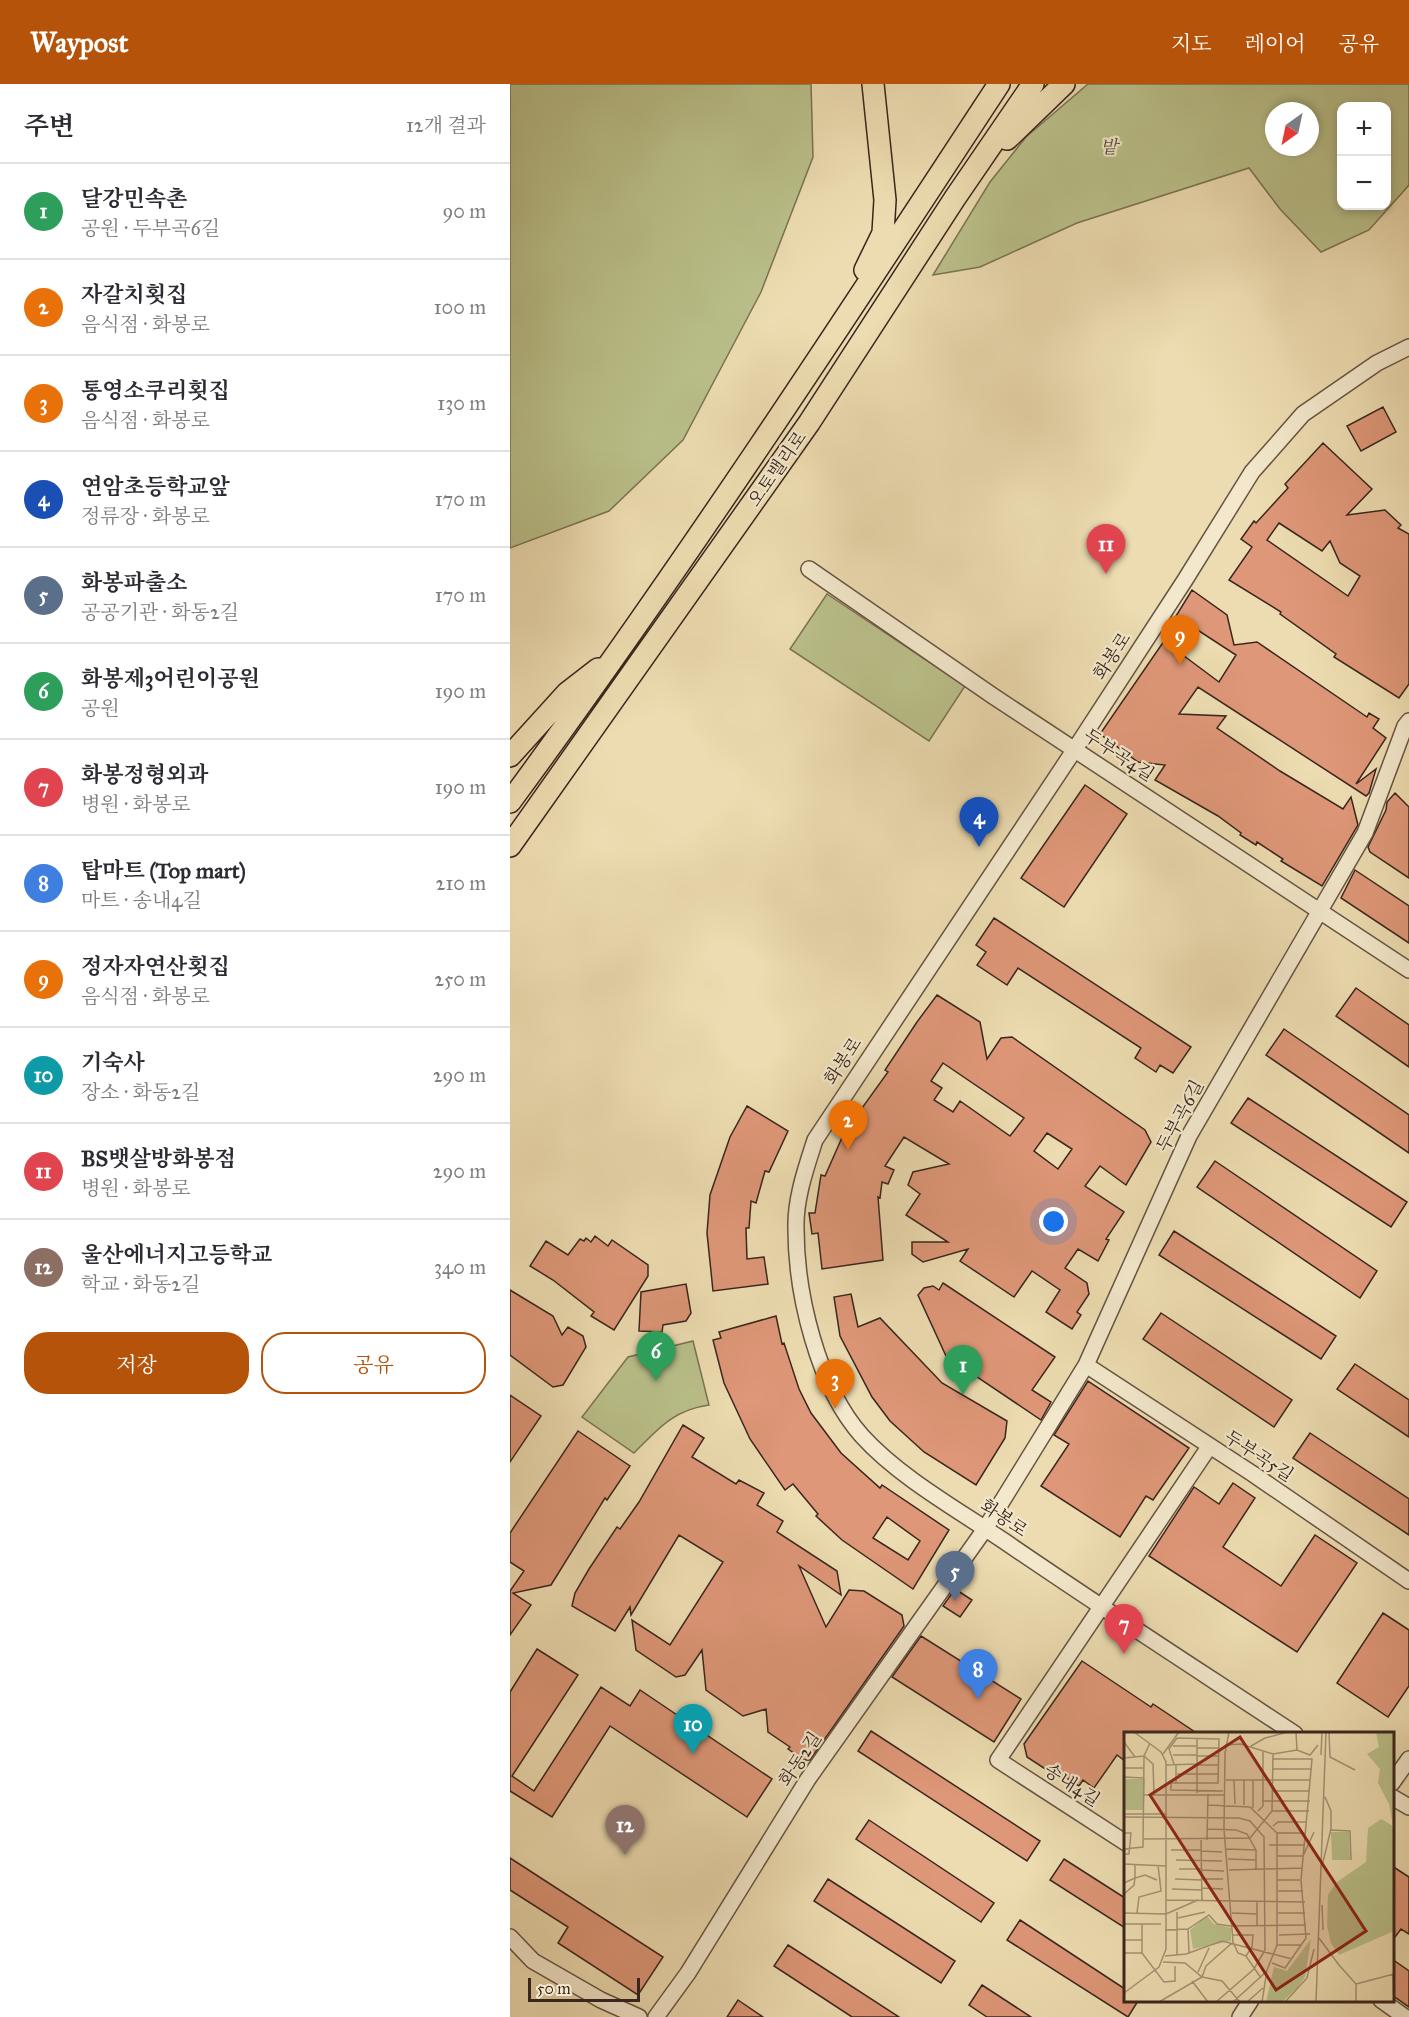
<!DOCTYPE html>
<html lang="ko">
<meta charset="utf-8">
<style>
body{margin:0;font-family:"IM FELL Great Primer","Noto Serif KR",serif;background:#f7f7f7;color:#2b2b33}
.controls{position:absolute;right:18px;top:18px;display:grid;overflow:hidden;border-radius:12px;box-shadow:0 3px 9px #0003}
.controls button{width:54px;height:54px;display:grid;place-items:center;padding:0;border:0;border-bottom:2px solid #e1e1e2;background:#fff;color:#2b2b33;font:30px sans-serif}
.compass{position:absolute;left:755px;top:18px;width:54px;height:54px;border-radius:50%;background:#fff;box-shadow:0 3px 9px #0003;rotate:213deg}
.scale{position:absolute;left:18px;bottom:15px;width:112px;box-sizing:border-box;padding-left:6px;border:3px solid #3a261e;border-top:0;font-size:16px;line-height:21px;white-space:nowrap;color:#3a261e;-webkit-text-stroke:4px #f3e8cc;paint-order:stroke}
.you{position:absolute;left:544px;top:1138px;width:21px;height:21px;margin:-15px;border:4px solid #fff;border-radius:50%;background:#1a73e8;box-shadow:0 0 0 9px #1a73e833}
.badge{display:grid;place-items:center;width:39px;height:39px;border-radius:50%;background:#b45309;color:#fff;font-size:20px;font-weight:700}
.pin{position:absolute;translate:-50% -50px;filter:drop-shadow(0 2px 3px #0008)}
.pin::after{content:'';position:absolute;top:32px;width:21px;height:18px;background:inherit;clip-path:polygon(0 0,100% 0,50% 100%)}
.list{margin:0;padding:0;list-style:none}
h2{display:flex;justify-content:space-between;align-items:center;height:78px;margin:0;padding:0 24px;font-size:26px}
h2 small{font-size:20px;font-weight:400;color:#7c7c81}
.list li{display:grid;grid-template-columns:39px 1fr auto;gap:18px;align-items:center;box-sizing:border-box;height:96px;padding:0 24px;border-top:2px solid #e1e1e2}
.list b{display:block;font-size:22px;white-space:nowrap}
.list p{margin:0;font-size:20px;white-space:nowrap;color:#7c7c81}
.list em{font-size:20px;font-style:normal;color:#7c7c81}
.actions{display:flex;gap:12px;padding:18px 24px}
.actions a{flex:1;padding:14px 0;border:2px solid #b45309;border-radius:24px;text-align:center;font-size:21px;color:#b45309}
.actions .main{background:#b45309;color:#fff}
.map{position:relative;flex:none;width:899px;height:1933px;overflow:hidden}
header{display:flex;align-items:center;gap:36px;box-sizing:border-box;height:84px;padding:0 30px;background:#b45309;color:#fff}
header strong{font-size:28px}
nav{display:flex;gap:33px;margin-inline-start:auto;font-size:21px}
main{display:flex}
aside{flex:1;background:#fff}
.map>svg:first-child{display:block}
</style>
<header>
<strong>Waypost</strong>
<nav><a>지도</a><a>레이어</a><a>공유</a></nav>
</header>
<main>
<aside>
<h2>주변<small>12개 결과</small></h2>
<ul class="list">
<li><span class="badge" style="background:#2e9e5b">1</span><div><b>달강민속촌</b><p>공원 · 두부곡6길</p></div><em>90 m</em></li>
<li><span class="badge" style="background:#e8710a">2</span><div><b>자갈치횟집</b><p>음식점 · 화봉로</p></div><em>100 m</em></li>
<li><span class="badge" style="background:#e8710a">3</span><div><b>통영소쿠리횟집</b><p>음식점 · 화봉로</p></div><em>130 m</em></li>
<li><span class="badge" style="background:#1a4fb4">4</span><div><b>연암초등학교앞</b><p>정류장 · 화봉로</p></div><em>170 m</em></li>
<li><span class="badge" style="background:#5c6f8a">5</span><div><b>화봉파출소</b><p>공공기관 · 화동2길</p></div><em>170 m</em></li>
<li><span class="badge" style="background:#2e9e5b">6</span><div><b>화봉제3어린이공원</b><p>공원</p></div><em>190 m</em></li>
<li><span class="badge" style="background:#e0444e">7</span><div><b>화봉정형외과</b><p>병원 · 화봉로</p></div><em>190 m</em></li>
<li><span class="badge" style="background:#3f7fe0">8</span><div><b>탑마트 (Top mart)</b><p>마트 · 송내4길</p></div><em>210 m</em></li>
<li><span class="badge" style="background:#e8710a">9</span><div><b>정자자연산횟집</b><p>음식점 · 화봉로</p></div><em>250 m</em></li>
<li><span class="badge" style="background:#0f9aa8">10</span><div><b>기숙사</b><p>장소 · 화동2길</p></div><em>290 m</em></li>
<li><span class="badge" style="background:#e0444e">11</span><div><b>BS뱃살방화봉점</b><p>병원 · 화봉로</p></div><em>290 m</em></li>
<li><span class="badge" style="background:#8d6e63">12</span><div><b>울산에너지고등학교</b><p>학교 · 화동2길</p></div><em>340 m</em></li>
</ul>
<div class="actions"><a class="main">저장</a><a>공유</a></div>
</aside>
<div class="map">
<svg width="899" height="1933" viewBox="0 0 899 1933">
<rect width="100%" height="100%" fill="#eddcb1"/>
<filter id="stains"><feTurbulence type="fractalNoise" baseFrequency=".00333" numOctaves="4"/><feColorMatrix values="0 0 0 0 .2 0 0 0 0 .09 0 0 0 0 .02 0 0 0 .5 -.17"/></filter>
<radialGradient id="worn" r=".72"><stop offset=".6" stop-color="#630" stop-opacity="0"/><stop offset="1" stop-color="#630" stop-opacity=".3"/></radialGradient>
<!-- green -->
<path fill="#bac08a" stroke="#7a7354" stroke-width="1.5" fill-rule="evenodd" d="M0,0H301L303,73L251,208L173,356L99,427L0,464Z
M578,0H899V101L859,146L811,168L770,125L739,84L567,139L470,183L423,191L480,98L516,53ZM876,22V122H832V22ZM764,27H800V63H764Z
M317,510L455,602L419,657L280,565Z
M183,1257L199,1321C163,1326 148,1345 124,1369L72,1333L118,1273Z"/>
<!-- building -->
<path fill="#de9778" stroke="#3a261e" stroke-width="1.5" fill-rule="evenodd" d="M873,323L886,348L851,367L837,342Z
M813,359L862,405L837,431L875,426L891,441L888,444L899,450V600L889,614L824,573L826,570L770,530L771,528L719,496L742,463L731,455L744,437L746,439L778,404L775,400ZM769,439L812,467L820,457L830,479L850,492L838,512L757,456Z
M682,506L717,531L724,561L747,558L857,633L859,629L869,635L863,644L876,654L846,700L866,685L859,709L856,712L688,603L669,630L716,632L707,644L770,687L833,725L841,713L848,741L812,802L771,777L773,775L747,758L746,761L730,751L731,749L708,732L645,696L655,681L628,678L590,650L654,557L709,598L726,571L666,532Z
M575,701L617,730L554,823L511,794Z
M885,709L899,723V794L860,768L858,763L876,726L877,718Z
M845,786L899,822V859L831,814Z
M484,834L681,963L663,989L650,981L646,988L625,974L631,964L508,884L497,901L467,881L476,868L466,861Z
M846,904L899,941V983L826,932Z
M427,911L470,938L477,975L491,954L502,953L635,1046L641,1058L616,1101L590,1082L575,1102L614,1128L596,1155L599,1156L588,1177L568,1165L555,1184L577,1199L579,1210L567,1228L571,1231L562,1245L536,1228L550,1206L522,1187L504,1213L450,1177L458,1165L413,1178L402,1170V1158H438L396,1131L410,1110L398,1101L403,1088L439,1080L394,1053L375,1082L384,1086L378,1100L372,1098L370,1114L368,1113L373,1176L312,1185L308,1149L302,1150L299,1129H305L311,1091L315,1092L334,1049L378,988L375,986L407,938ZM433,979L514,1034L500,1052L450,1017L443,1028L424,1016L432,1004L421,997ZM537,1049L562,1065L548,1085L524,1067Z
M774,945L899,1031V1069L756,971Z
M738,1014L897,1118L881,1143L721,1039Z
M237,1022L278,1047L259,1088L255,1087L246,1119L241,1117L239,1144H236L237,1175L254,1173L258,1200L203,1207L197,1149L200,1111L220,1053Z
M705,1077L867,1187L850,1214L687,1103Z
M664,1147L826,1252L811,1275L649,1171Z
M85,1152L98,1162L102,1156L138,1181V1192L104,1246L81,1232L84,1228L43,1196L20,1182L36,1157L58,1171L70,1155L74,1157L76,1154L81,1158Z
M433,1199L545,1273L522,1306L541,1318L531,1336L436,1272L408,1211L414,1204L423,1202L429,1206Z
M176,1200L181,1229L176,1237L153,1241L152,1248L129,1247L131,1208Z
M0,1206L43,1232L52,1251L58,1243L73,1252L76,1263L53,1301L43,1303L0,1271Z
M341,1210L348,1243L370,1234L432,1299L497,1337L495,1354L466,1401L414,1368L380,1337L362,1313L330,1252L324,1213Z
M651,1229L782,1316L764,1343L633,1255Z
M266,1232L272,1260L274,1259L289,1305L301,1329L331,1369L370,1404L372,1401L439,1446L403,1505L332,1456L306,1432L308,1430L283,1400L275,1406L240,1355L214,1299L203,1256L211,1254L209,1248ZM377,1433L410,1457L398,1476L363,1454Z
M845,1280L899,1316V1353L827,1305Z
M578,1297L679,1364L643,1416L636,1412L610,1453L531,1402L559,1360L544,1351Z
M0,1311L31,1332L0,1378Z
M173,1341L194,1354L182,1373L226,1400L229,1396L254,1409L247,1421L273,1437L267,1448L327,1487L331,1511L289,1482L316,1543L339,1506L354,1507L392,1531L394,1542L300,1676H294L278,1665L280,1663L258,1648L256,1625L233,1632L196,1606L192,1566L175,1591L166,1593L126,1566L122,1536L160,1561L213,1478L169,1451L121,1531L120,1523L105,1547L62,1522L65,1509L79,1485L107,1443L110,1445L129,1418Z
M68,1347L120,1382L97,1416L95,1414L41,1501L3,1509L21,1521L0,1551V1507L14,1487L0,1478V1449Z
M800,1349L899,1415V1451L783,1374Z
M723,1399L745,1414L713,1463L771,1502L805,1451L847,1479L787,1568L639,1472L684,1403L709,1420Z
M445,1505L462,1516L450,1533L433,1522Z
M873,1529L899,1546V1602L878,1633L827,1599Z
M411,1552L511,1615L484,1658L382,1593Z
M27,1565L68,1591L2,1692L24,1707L91,1603L120,1622L130,1606L262,1695L237,1733L100,1642L42,1733L0,1707V1608Z
M572,1577L641,1623L643,1620L688,1650H615V1677L607,1671L584,1704L573,1696L569,1702L552,1691L549,1694L517,1673L514,1660Z
M361,1647L530,1757L517,1777L348,1667Z
M359,1736L484,1819L471,1838L346,1755Z
M0,1774L153,1873L128,1911L48,1859L58,1843L0,1806Z
M554,1775L615,1814V1844L540,1796Z
M882,1782L899,1793V1850L891,1845L882,1857Z
M318,1795L445,1877L431,1899L304,1817Z
M510,1836L615,1905V1917H628L618,1933L497,1856Z
M278,1861L389,1933H342L264,1882Z
M882,1875L899,1887V1923L882,1911Z
M472,1901L521,1933H477L459,1921Z
M228,1916L253,1933H217Z"/>
<g fill="none" stroke-linecap="round" stroke-linejoin="round">
<defs>
<path id="minor" d="M299,485L483,612L899,886
M576,1281L743,1390L899,1497
M785,1650C688,1586 590,1523 494,1457C448,1426 389,1393 352,1352C308,1303 286,1210 286,1145C285,1115 296,1084 305,1056L565,665L675,496L742,388L793,330L867,279L899,263
M882,1699L899,1675
M882,1713L899,1723
M616,1759L488,1676L699,1363
M0,1853L23,1877L91,1916L129,1933
M871,1916L895,1933
M146,1933L178,1889L298,1695L475,1445L576,1281L679,1052L855,749L895,642L899,637
M730,1933L741,1916"/>
<path id="highway" d="M497,55L554,0
M355,186L373,149L375,116L363,0
M0,672L57,609L88,585
M0,718C172,484 330,243 489,0
M0,762L299,339L445,114L523,0"/>
</defs>
<!-- minor casing -->
<use href="#minor" stroke="#675443" stroke-width="18"/>
<!-- highway casing -->
<use href="#highway" stroke="#3a261e" stroke-width="24"/>
<!-- minor -->
<use href="#minor" stroke="#f3e8cc" stroke-width="15"/>
<!-- highway -->
<use href="#highway" stroke="#eddcb1" stroke-width="21"/>
</g>
<g text-anchor="middle" dominant-baseline="central" stroke-width="4.5" stroke-linejoin="round" paint-order="stroke">
<!-- park labels -->
<g font-size="18" font-style="italic" fill="#5a4c39" stroke="#f3e8cc">
<text x="599" y="63">밭</text>
</g>
<!-- street labels -->
<g font-size="18" fill="#3a261e" stroke="#f3e8cc">
<text transform="translate(267 385) rotate(-55)">오토밸리로</text>
<text transform="translate(602 572) rotate(-57)">화봉로</text>
<text transform="translate(609 671) rotate(33)">두부곡4길</text>
<text transform="translate(333 977) rotate(-57)">화봉로</text>
<text transform="translate(670 1032) rotate(-62)">두부곡6길</text>
<text transform="translate(749 1372) rotate(33)">두부곡5길</text>
<text transform="translate(494 1434) rotate(34)">화봉로</text>
<text transform="translate(290 1675) rotate(-56)">화동2길</text>
<text transform="translate(562 1701) rotate(33)">송내4길</text>
</g>
</g>
<!-- overview -->
<g transform="translate(614 1648)">
<rect width="270" height="270" fill="#eddcb1"/>
<path d="M252,0H270V199L215,223L207,211L203,194L204,163L213,150L242,130L244,96L257,87L269,94L265,72L254,51L256,37L243,22L255,15ZM0,47H21L20,78H0ZM207,100H225L226,128H208ZM83,184L90,192L107,196V209L69,217L66,198ZM187,207L181,245L173,256L158,270H142L150,235L163,239Z" fill="#bac08a"/>
<path fill="none" stroke="#a59376" stroke-width="1.5" d="M105,0L101,21L100,97L109,210L114,221L122,224L137,246M172,0L173,18M205,0L206,25L231,38M73,6V61M0,10L11,25M101,13L117,12L149,22L173,18L186,23L194,13M49,14H73M127,14L141,6L164,0M73,16H95M39,22L55,0M49,23H73M197,23L198,0M73,24H94M0,26L20,24L29,32L30,63M50,32L45,17L53,6L95,7L94,51H47V58L99,59M52,32V51M42,33L73,32M73,33H94M0,36H20M149,37H187M53,42H94M0,45L20,46M102,48H186M110,48L111,72M129,48V76M149,59H186M20,63H101M138,69H186M84,73L126,75L153,101V213L143,238L138,270M120,73V48M134,79L139,74V20M148,79H185M0,82H43M0,85L115,86L126,89L140,105L141,218L130,237L92,270M149,94L154,90H183M83,97L112,98L123,102L132,118V137M207,98L226,99L227,128M0,101H7L5,122H0M153,101H181M20,107L126,106L148,79L149,22M77,108L78,168M83,108L84,62M145,113H181M0,117L19,115L20,24L26,11M102,117L132,118M47,118H77M77,119L98,120M154,124H179L190,100M104,127L132,128M52,128L98,129M0,132L42,134M198,134L207,97V79L201,65M55,137H77M78,138L100,139M105,138L178,136M51,147L78,148M78,147H99M154,148H176M0,151L11,146V133M78,156L99,157M48,157L78,158M154,159H179M0,162L10,153L11,146L21,143L33,148M42,168L181,170M133,169V193M198,173L199,198M0,181L42,182L74,168M13,181L15,165L37,159L34,133M108,181L133,182M154,181H181M54,186L81,180M0,192H37M64,197L65,221M41,198L64,197L85,183L93,192L106,194L182,193M109,203H129L128,215L122,224M155,203L186,202M195,206L215,233M0,208H19M153,213H177M0,221H18L40,250L51,249V234M18,221V192M53,223V180M41,224L62,222L98,209L168,227M39,230L61,231L78,245L98,249L116,270M148,231L161,236L182,206L177,148L188,27H149M215,233L232,252V270M74,240L85,216M269,242L270,270M68,249L84,270M232,252L270,242M0,261L35,235L42,217V30L37,20L10,0M35,270L78,245L82,234L108,211M109,270L143,239M123,270L139,256M161,270L183,246L190,217M192,270L202,0"/>
<path fill="#8f2418" fill-opacity="0.15" stroke="#8f2418" stroke-width="3" d="M116,5L242,199L152,258L26,63Z"/>
<rect width="270" height="270" fill="none" stroke="#3a261e" stroke-width="3"/>
</g>
<rect width="100%" height="100%" filter="url(#stains)"/>
<rect width="100%" height="100%" fill="url(#worn)"/>
</svg>
<div class="controls">
<button>+</button>
<button>−</button>
</div>
<svg class="compass" viewBox="-18 -18 36 36"><path d="M0-13l5 13h-10z" fill="#e53935"/><path d="M0 13l5-13h-10z" fill="#7c7c81"/></svg>
<div class="scale">50 m</div>
<div class="you"></div>
<div class="pin badge" style="left:453px;top:1311px;background:#2e9e5b">1</div>
<div class="pin badge" style="left:338px;top:1066px;background:#e8710a">2</div>
<div class="pin badge" style="left:325px;top:1325px;background:#e8710a">3</div>
<div class="pin badge" style="left:469px;top:763px;background:#1a4fb4">4</div>
<div class="pin badge" style="left:445px;top:1517px;background:#5c6f8a">5</div>
<div class="pin badge" style="left:146px;top:1297px;background:#2e9e5b">6</div>
<div class="pin badge" style="left:614px;top:1570px;background:#e0444e">7</div>
<div class="pin badge" style="left:468px;top:1615px;background:#3f7fe0">8</div>
<div class="pin badge" style="left:670px;top:581px;background:#e8710a">9</div>
<div class="pin badge" style="left:183px;top:1670px;background:#0f9aa8">10</div>
<div class="pin badge" style="left:596px;top:490px;background:#e0444e">11</div>
<div class="pin badge" style="left:115px;top:1771px;background:#8d6e63">12</div>
</div>
</main>
